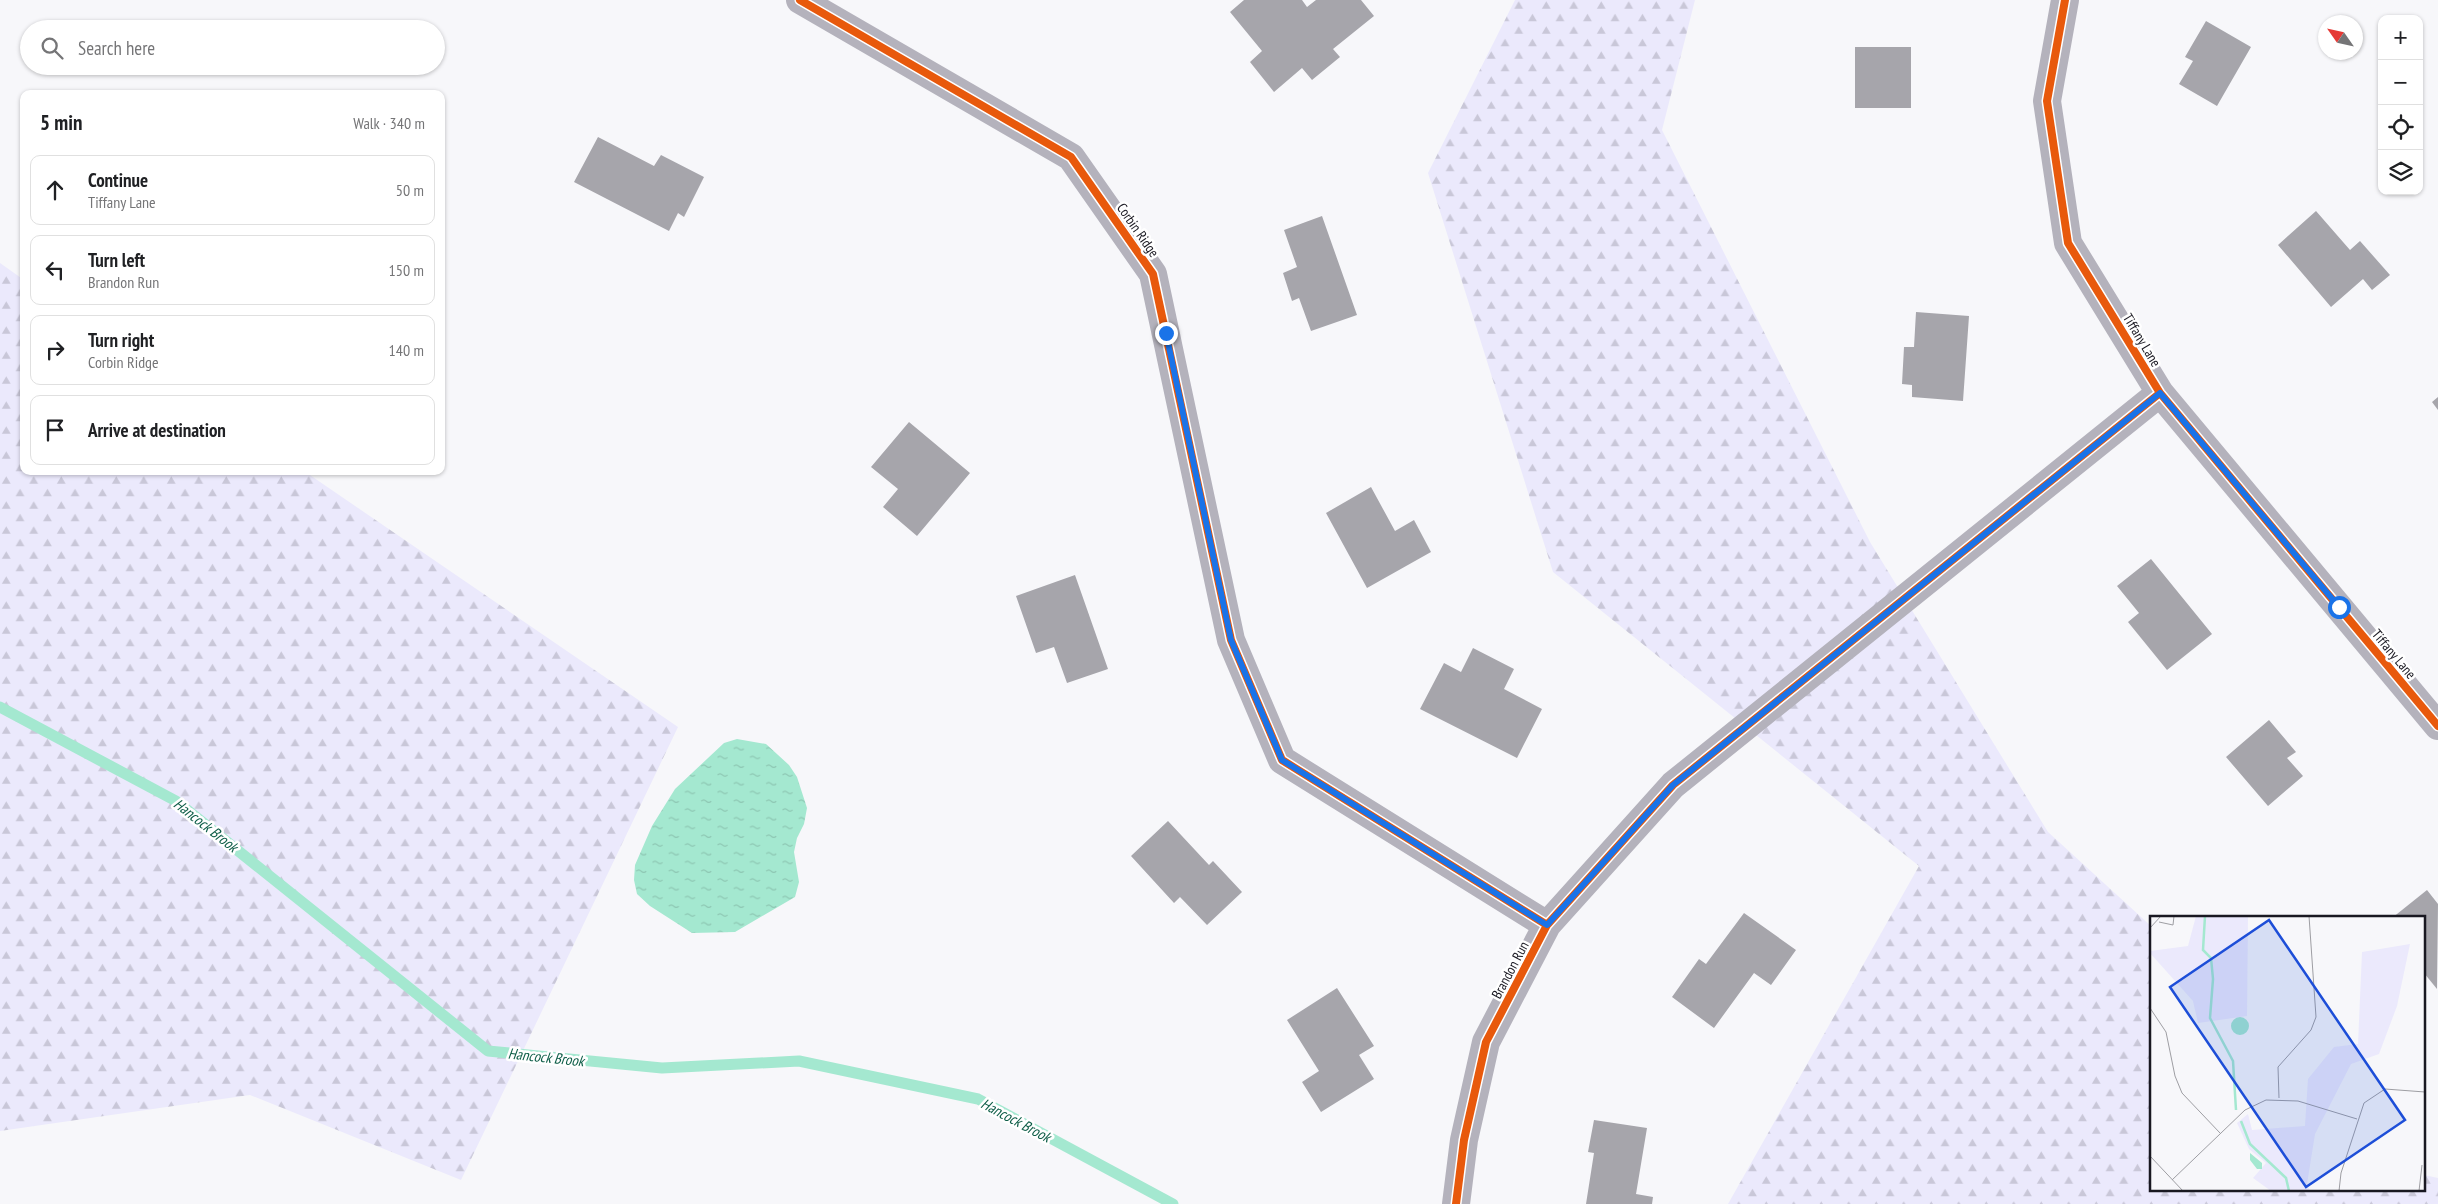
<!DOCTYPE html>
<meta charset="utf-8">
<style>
body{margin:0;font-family:"PT Sans Narrow",sans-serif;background:#f6f6f6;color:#202124}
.controls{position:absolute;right:15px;top:15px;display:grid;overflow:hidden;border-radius:10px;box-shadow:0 1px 4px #0004}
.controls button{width:45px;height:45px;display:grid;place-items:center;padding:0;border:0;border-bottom:1px solid #e0e0e0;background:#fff;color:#202124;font:25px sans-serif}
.compass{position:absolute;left:2318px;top:15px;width:45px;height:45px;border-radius:50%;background:#fff;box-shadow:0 1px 4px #0004;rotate:304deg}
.stop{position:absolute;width:15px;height:15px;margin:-11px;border:4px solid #1a73e8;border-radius:50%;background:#fff}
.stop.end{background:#1a73e8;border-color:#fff;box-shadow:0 1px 5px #0008}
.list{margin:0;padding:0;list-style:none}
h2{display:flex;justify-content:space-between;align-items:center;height:65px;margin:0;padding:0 20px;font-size:21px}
h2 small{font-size:16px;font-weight:400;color:#757577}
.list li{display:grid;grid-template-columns:32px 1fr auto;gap:15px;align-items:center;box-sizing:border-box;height:70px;margin:0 10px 10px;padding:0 10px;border:1px solid #e0e0e0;border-radius:10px}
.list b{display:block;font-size:19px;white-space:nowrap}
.list p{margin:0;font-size:16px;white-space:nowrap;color:#757577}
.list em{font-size:16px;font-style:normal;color:#757577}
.icon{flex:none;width:28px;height:28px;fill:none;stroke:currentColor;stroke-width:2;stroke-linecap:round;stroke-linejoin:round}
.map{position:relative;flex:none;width:2438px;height:1204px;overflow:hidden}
.search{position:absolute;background:#fff;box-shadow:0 1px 4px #0004;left:20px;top:20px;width:425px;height:55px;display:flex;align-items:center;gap:12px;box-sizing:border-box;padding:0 18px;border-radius:28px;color:#757577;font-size:19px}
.panel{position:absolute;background:#fff;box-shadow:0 1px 4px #0004;left:20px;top:90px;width:425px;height:385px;border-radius:10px}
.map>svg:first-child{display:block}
</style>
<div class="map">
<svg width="2438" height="1204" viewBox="0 0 2438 1204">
<defs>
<pattern id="forest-firs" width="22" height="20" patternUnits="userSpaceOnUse" patternTransform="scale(1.25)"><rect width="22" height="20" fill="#ebe9fc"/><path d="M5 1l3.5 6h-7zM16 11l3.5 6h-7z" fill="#c9c7d8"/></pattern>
<pattern id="water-ripples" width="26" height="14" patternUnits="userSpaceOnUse" patternTransform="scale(1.25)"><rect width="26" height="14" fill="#a4e8d0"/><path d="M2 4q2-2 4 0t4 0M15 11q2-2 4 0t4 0" fill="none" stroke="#8dc6b2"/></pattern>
</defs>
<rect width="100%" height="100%" fill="#f7f7fa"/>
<!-- forest -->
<path fill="url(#forest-firs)" d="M1515,0H1695L1662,130L1870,542L2048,832L2152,927V1190H2424V1175L2438,1178V1204H1728L1919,866L1553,572L1428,173Z
M0,263L24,280V471H304L678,727L461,1180L250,1095L0,1131Z"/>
<!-- water -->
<path fill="url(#water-ripples)" d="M737,739L766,744L789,765L797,777L807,808L804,824L797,838L794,852L799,882L795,897L735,932L692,933L650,906L637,894L634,880L635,865L652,826L675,789L724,743Z"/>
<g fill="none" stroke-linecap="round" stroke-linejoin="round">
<!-- stream -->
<path stroke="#a4e8d0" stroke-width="11" d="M0,707L176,801L488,1051L662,1068L799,1061L978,1099L1173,1204"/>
</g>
<!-- building -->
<path fill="#a6a5ab" d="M1244,0H1302L1307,7L1316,0H1361L1374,16L1333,49L1340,57L1312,80L1302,68L1274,92L1250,62L1262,51L1230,12Z
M2206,21L2251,47L2217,106L2179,84L2193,61L2185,57Z
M1855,47H1911V108H1855Z
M598,137L654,166L661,155L704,177L684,217L678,213L669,231L574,182Z
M2316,211L2350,250L2360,241L2390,275L2372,290L2363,279L2331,307L2278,245Z
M1322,216L1357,315L1311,331L1299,298L1292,301L1283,273L1297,267L1284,230Z
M1916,312L1969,316L1963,401L1912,397V385L1902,384L1904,347H1914Z
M2438,397V410L2432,402Z
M909,422L970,473L917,536L883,507L898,489L871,467Z
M1371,487L1395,531L1414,520L1431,552L1367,588L1326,513Z
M2151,559L2212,634L2167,670L2128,622L2139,613L2117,586Z
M1075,575L1108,669L1067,683L1054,647L1036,653L1016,596Z
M1473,648L1514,669L1504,689L1542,709L1517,758L1420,709L1444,663L1461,672Z
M2269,720L2296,752L2287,758L2303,776L2268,806L2226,757Z
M1168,821L1209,865L1213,861L1242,892L1207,925L1180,897L1174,903L1131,856Z
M2427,890L2438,904L2437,989L2424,973V918H2392Z
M1744,913L1796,950L1771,985L1754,973L1714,1028L1672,997L1699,959L1706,964Z
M1337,988L1374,1046L1359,1055L1374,1079L1321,1112L1302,1082L1319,1071L1287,1020Z
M1594,1120L1647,1128L1636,1194L1653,1197L1652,1204H1586L1594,1153L1588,1152Z"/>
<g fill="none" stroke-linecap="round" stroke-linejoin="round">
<!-- minor -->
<path stroke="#b4b2bc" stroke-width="28" d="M800,0L1071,157L1153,274L1231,640L1282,760L1547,925
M2065,0L2047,101L2068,243L2160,393L2438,726
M1456,1204L1464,1140L1486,1042L1547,925L1673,785L2160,393"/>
<defs>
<path id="cycleway" d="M800,0L1071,157L1153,274L1231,640L1282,760L1547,925
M2065,0L2047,101L2068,243L2160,393L2438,726
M1456,1204L1464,1140L1486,1042L1547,925L1673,785L2160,393"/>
</defs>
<!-- cycleway casing -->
<use href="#cycleway" stroke="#fff" stroke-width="11"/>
<!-- cycleway -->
<use href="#cycleway" stroke="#e8590c" stroke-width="8"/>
</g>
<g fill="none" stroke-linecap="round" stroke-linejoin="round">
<!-- route -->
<path stroke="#1a73e8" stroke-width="6" d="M1166,333L1231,640L1282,760L1547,925L1673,785L2160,393L2339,607"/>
</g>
<g text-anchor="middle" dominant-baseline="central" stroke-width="5" stroke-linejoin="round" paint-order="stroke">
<!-- street labels -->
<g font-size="14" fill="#191821" stroke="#fff">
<text transform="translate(1138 230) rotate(55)">Corbin Ridge</text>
<text transform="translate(2142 340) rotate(59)">Tiffany Lane</text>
<text transform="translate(2394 654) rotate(50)">Tiffany Lane</text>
<text transform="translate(1510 970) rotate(-62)">Brandon Run</text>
</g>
<!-- water labels -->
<g font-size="15" font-style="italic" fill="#0d5d47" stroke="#fff">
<text transform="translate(206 825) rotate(38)">Hancock Brook</text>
<text transform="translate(546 1057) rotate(6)">Hancock Brook</text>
<text transform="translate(1016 1120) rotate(28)">Hancock Brook</text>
</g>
</g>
<!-- overview -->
<g transform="translate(2150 916)">
<rect width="275" height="275" fill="#f7f7fa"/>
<path d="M46,0H98L97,100L48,107L43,85L0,37V35L38,30ZM260,28L247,90L229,138L201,148L165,218L157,268L160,275H121L103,262L116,247L99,233L87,207L98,198L102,214L155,210L158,163L184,131L208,128L212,36Z" fill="#ebe9fc"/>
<path d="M81 110a9 9 0 1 1 18 0a9 9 0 1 1-18 0ZM100,237L112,247V253H107L100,244Z" fill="#a4e8d0"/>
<path fill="none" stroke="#a4e8d0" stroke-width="2.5" d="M55,0L53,34L61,42L63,63L60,102L83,145L86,194M91,205L100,228L136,262L139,275"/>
<path fill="none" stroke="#9e9ea3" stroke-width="1" d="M9,6L23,9L24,0M0,12L11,0M0,92L16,116L25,160L32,177L70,217M129,182L128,151L161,114L166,101L159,0M0,240L33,275M22,264L95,194L116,184L148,185L207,203M189,275L191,257L214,187L235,173L275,176M269,275L272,249"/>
<path fill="#1d4ed8" fill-opacity="0.15" stroke="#1d4ed8" stroke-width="2.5" d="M119,4L255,204L156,271L20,71Z"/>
<rect width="275" height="275" fill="none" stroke="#191821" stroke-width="2.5"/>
</g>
</svg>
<div class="controls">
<button>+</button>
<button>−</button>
<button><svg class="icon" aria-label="locate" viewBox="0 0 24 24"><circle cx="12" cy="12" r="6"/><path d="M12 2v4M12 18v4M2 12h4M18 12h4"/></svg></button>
<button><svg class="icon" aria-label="layers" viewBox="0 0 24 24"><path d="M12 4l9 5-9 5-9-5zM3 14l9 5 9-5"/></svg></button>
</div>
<svg class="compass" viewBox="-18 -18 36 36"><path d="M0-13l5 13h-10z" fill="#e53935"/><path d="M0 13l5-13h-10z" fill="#757577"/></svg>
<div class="stop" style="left:2339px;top:607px"></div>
<div class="stop end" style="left:1166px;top:333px"></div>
<div class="search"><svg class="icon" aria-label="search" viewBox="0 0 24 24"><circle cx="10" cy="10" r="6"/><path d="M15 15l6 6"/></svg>Search here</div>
<section class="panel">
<h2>5 min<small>Walk · 340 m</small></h2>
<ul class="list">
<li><svg class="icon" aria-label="ahead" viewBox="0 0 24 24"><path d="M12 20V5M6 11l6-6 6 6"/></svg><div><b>Continue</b><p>Tiffany Lane</p></div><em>50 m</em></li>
<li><svg class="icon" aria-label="left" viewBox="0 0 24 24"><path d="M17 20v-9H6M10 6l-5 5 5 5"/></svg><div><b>Turn left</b><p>Brandon Run</p></div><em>150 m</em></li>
<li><svg class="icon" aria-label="right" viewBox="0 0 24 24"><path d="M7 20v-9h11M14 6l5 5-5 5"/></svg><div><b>Turn right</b><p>Corbin Ridge</p></div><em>140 m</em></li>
<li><svg class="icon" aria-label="arrive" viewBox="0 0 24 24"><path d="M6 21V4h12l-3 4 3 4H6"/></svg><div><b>Arrive at destination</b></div></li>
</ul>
</section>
</div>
